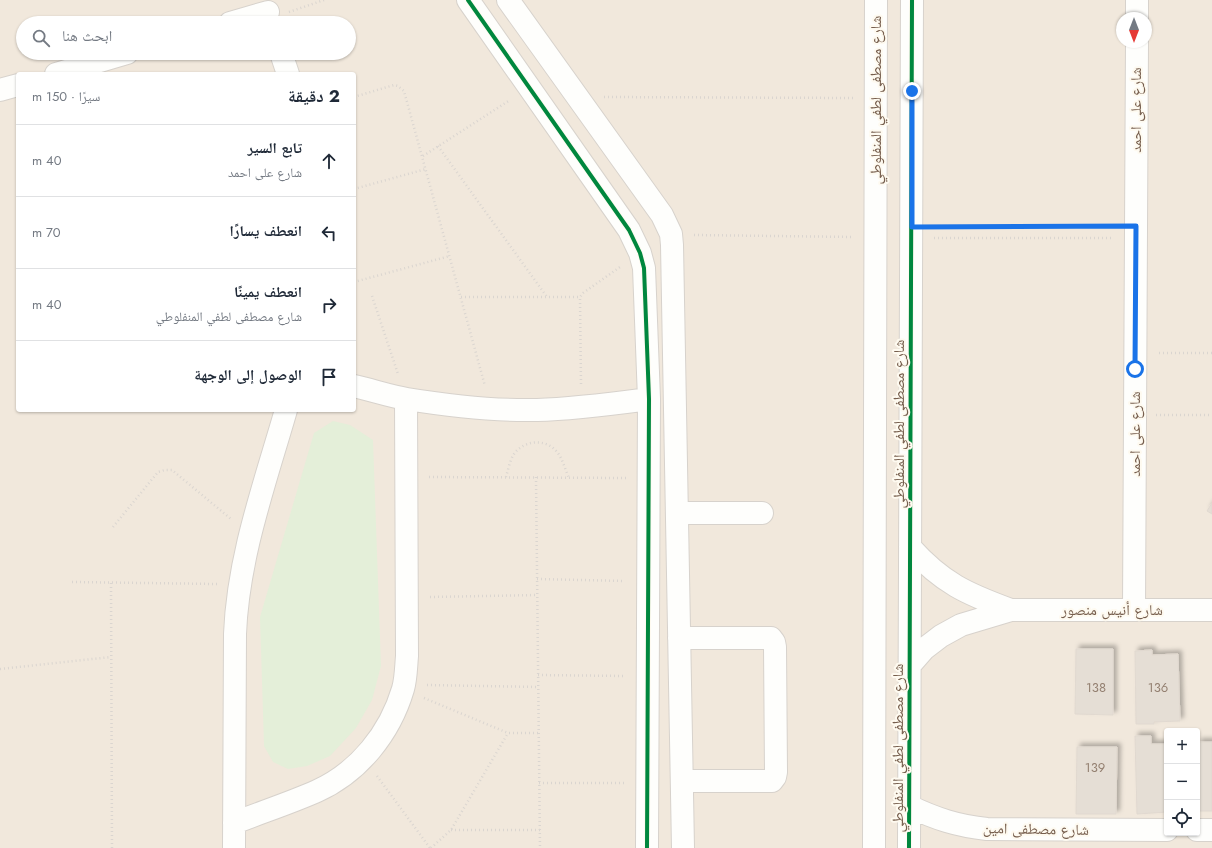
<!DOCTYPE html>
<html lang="ar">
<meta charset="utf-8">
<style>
body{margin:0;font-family:Jost,"Noto Naskh Arabic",sans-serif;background:#f6f6f7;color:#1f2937;direction:rtl}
.controls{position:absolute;right:12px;bottom:12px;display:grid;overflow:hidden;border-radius:4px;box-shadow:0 1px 3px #0004}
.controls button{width:36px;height:36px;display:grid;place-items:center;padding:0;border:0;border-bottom:1px solid #e0e1e3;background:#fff;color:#1f2937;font:20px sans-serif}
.compass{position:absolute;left:1116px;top:12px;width:36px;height:36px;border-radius:50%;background:#fff;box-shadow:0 1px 3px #0004;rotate:180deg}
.stop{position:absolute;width:12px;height:12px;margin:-9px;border:3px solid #1a73e8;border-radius:50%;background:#fff}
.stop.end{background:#1a73e8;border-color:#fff;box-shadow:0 1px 4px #0008}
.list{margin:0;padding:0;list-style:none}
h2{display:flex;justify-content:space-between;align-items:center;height:52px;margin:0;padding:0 16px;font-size:17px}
h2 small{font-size:13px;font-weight:400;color:#747a83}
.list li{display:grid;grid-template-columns:26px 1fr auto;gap:12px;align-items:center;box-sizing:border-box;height:72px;padding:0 16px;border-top:1px solid #e0e1e3}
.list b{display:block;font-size:15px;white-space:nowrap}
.list p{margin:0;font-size:13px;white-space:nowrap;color:#747a83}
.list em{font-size:13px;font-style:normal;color:#747a83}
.icon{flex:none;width:22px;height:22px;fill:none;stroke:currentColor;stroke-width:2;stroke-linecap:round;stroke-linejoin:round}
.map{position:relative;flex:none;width:1212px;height:848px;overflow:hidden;direction:ltr}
.search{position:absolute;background:#fff;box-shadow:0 1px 3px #0004;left:16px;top:16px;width:340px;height:44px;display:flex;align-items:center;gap:10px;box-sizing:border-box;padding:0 14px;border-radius:22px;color:#747a83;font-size:15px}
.panel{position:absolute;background:#fff;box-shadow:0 1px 3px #0004;left:16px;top:72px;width:340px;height:340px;border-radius:4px;direction:rtl}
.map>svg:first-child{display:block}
</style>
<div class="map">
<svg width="1212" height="848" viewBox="0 0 1212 848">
<defs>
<filter id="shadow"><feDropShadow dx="3.5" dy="-3.5" stdDeviation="2" flood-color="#0004"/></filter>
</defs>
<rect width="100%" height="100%" fill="#f8f5ee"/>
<!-- residential -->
<path fill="#f1e8dc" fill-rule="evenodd" d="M0,0H1212V848H0ZM1122,18H1146V42H1122ZM23,23H349V53H23ZM18,74H354V410H18ZM1167,731H1197V833H1167Z"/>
<!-- green -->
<path fill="#e4efd9" d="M333,421L350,425L373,440L381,666L372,700L356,728L330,756L307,766L288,769L273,762L264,746L260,617L314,433Z"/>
<!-- building -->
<path fill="#e5ded5" stroke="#e1d9d0" filter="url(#shadow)" d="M1212,503V514L1207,511Z
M1076,649H1113V715L1075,714Z
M1152,650V655L1178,654L1180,721L1154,722V724H1136L1135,651Z
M1135,736H1151V744H1167V812L1137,814Z
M1198,742H1212V811H1197Z
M1077,747H1117L1116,814H1076Z"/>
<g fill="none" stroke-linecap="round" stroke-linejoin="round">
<defs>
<path id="minor" d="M468,0L629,230L640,253L644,268L649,399L647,848
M508,0L662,215L671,234L672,245L683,848
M1137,18V0
M230,23L268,12
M281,53L288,74
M56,74L127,53
M0,90L18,85
M354,386C372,390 389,396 407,399C450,406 494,411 537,410C574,409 611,404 649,399
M677,513H762
M910,547C942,583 967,594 1011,610
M1134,610L1137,42
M679,638H771L774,642L775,647L776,772L775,777L772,781H682
M910,665L924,649L941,636L961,625L1011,610H1212
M909,806C936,819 958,826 987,829L1167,830
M234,823C262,812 290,803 317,791C359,772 390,733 403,689C406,679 406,667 407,656L406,399
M1197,830H1212
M234,848L235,634C238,557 265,483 286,410
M874,848L876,0
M909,848L912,0"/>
</defs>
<!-- minor casing -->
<use href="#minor" stroke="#d7d2cc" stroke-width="24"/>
<!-- path -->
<path stroke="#dad5d0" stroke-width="2.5" stroke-dasharray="1 3" stroke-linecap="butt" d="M289,12L324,0
M354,97L394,85L398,86L404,91L485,386
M604,97L853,98
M438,146L547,297
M423,156L510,100
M354,189L426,169
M934,227L1113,226
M694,235L853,237
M934,238H1113
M354,282L450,256
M372,296L398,374
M461,297H580
M1159,353H1212
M581,384L580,297L583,293L620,267
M1156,415H1212
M429,477L626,478
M506,477C508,470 510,460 514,454C524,440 546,438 557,452C563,459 565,470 569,478
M536,477L540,848
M113,527L158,472L165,470H172L231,519
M537,579L625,581
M72,582L217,584
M111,583L112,848
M430,597L537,595
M0,669L111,657
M538,675L625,676
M427,685L538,687
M424,698L508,733H539
M377,776L430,848
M539,783H624
M451,830H540
M431,848L451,830L508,733"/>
<!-- minor -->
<use href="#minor" stroke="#fefefc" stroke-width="22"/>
<defs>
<path id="cycleway" d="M468,0L629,230L640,253L644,268L649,399L647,848
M909,848L912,0"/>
</defs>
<!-- cycleway casing -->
<use href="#cycleway" stroke="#fefaf0" stroke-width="6"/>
<!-- cycleway -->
<use href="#cycleway" stroke="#00873e" stroke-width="4"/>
</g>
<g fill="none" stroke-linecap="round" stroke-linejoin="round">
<!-- route -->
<path stroke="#1a73e8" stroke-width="5" d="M912,91V227L1136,226L1135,369"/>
</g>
<g text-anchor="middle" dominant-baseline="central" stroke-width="4" stroke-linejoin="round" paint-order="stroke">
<!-- number labels -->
<g font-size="13" fill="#948071">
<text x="1096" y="687">138</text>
<text x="1158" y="687">136</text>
<text x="1095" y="767">139</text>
</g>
<!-- street labels -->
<g font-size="15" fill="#765e4d" stroke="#fefaf0">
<text transform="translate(876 100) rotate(-90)">شارع مصطفى لطفي المنفلوطي</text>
<text transform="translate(1136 110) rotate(-90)">شارع على احمد</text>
<text transform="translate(899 424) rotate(-90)">شارع مصطفى لطفي المنفلوطي</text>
<text transform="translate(1135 434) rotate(-90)">شارع على احمد</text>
<text x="1112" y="610">شارع أنيس منصور</text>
<text transform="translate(898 748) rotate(-90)">شارع مصطفى لطفي المنفلوطي</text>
<text transform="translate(1036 829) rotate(1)">شارع مصطفى امين</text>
</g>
</g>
</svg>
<div class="controls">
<button>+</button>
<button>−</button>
<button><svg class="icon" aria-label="locate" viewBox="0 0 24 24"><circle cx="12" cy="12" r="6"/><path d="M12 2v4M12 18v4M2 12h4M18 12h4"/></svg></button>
</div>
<svg class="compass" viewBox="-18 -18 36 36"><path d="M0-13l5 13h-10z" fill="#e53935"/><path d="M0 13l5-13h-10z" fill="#747a83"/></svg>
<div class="stop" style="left:1135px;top:369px"></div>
<div class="stop end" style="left:912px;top:91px"></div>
<div class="search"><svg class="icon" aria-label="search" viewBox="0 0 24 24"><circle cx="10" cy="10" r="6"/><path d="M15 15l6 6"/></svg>ابحث هنا</div>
<section class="panel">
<h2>2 دقيقة<small>سيرًا · 150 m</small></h2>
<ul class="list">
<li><svg class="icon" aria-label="ahead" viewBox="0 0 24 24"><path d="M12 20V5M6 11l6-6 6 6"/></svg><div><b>تابع السير</b><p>شارع على احمد</p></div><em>40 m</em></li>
<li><svg class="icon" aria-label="left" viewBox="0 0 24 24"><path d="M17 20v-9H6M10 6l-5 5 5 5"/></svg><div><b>انعطف يسارًا</b></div><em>70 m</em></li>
<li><svg class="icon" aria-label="right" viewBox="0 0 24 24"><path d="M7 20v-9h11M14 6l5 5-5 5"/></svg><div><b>انعطف يمينًا</b><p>شارع مصطفى لطفي المنفلوطي</p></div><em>40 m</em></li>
<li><svg class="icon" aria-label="arrive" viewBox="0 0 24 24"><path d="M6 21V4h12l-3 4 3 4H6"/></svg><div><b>الوصول إلى الوجهة</b></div></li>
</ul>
</section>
</div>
